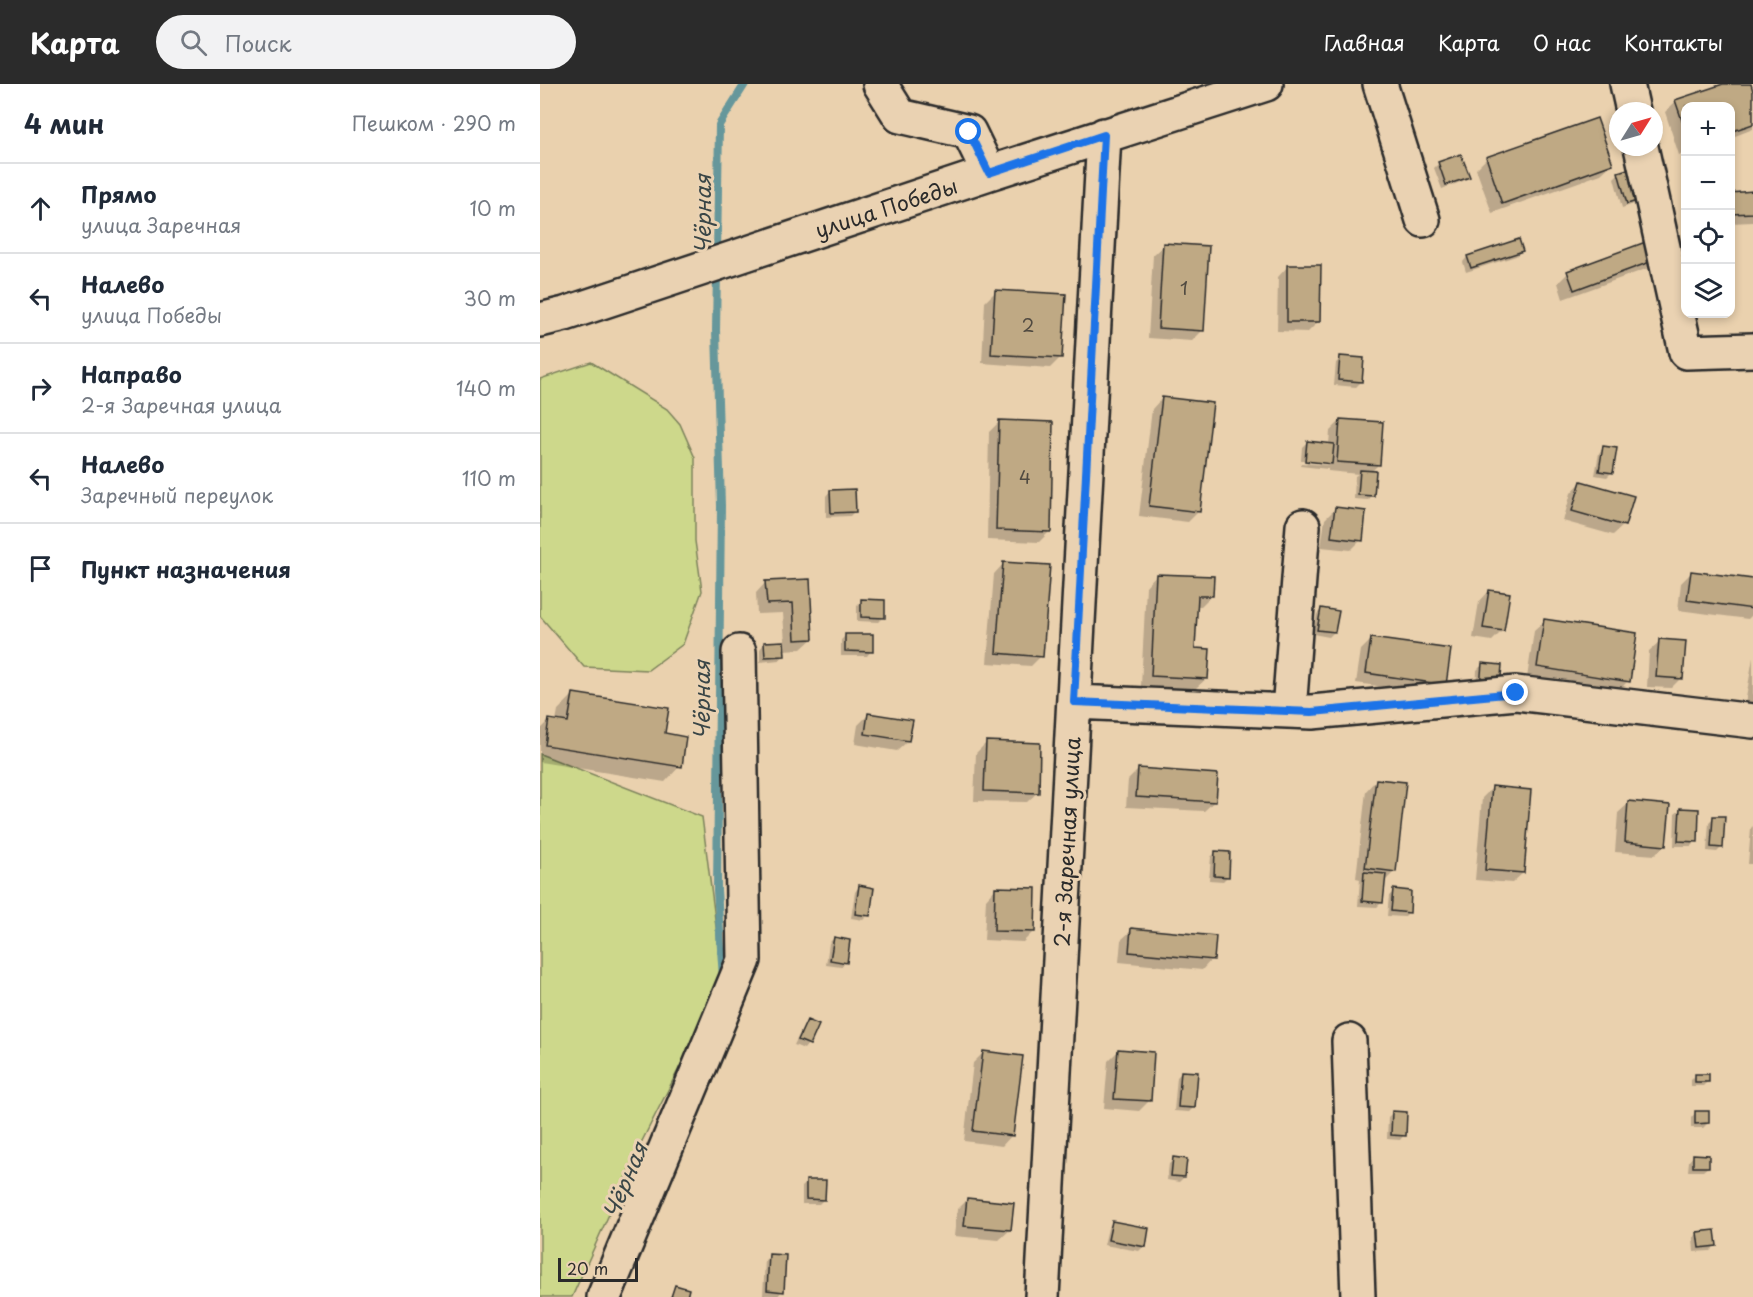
<!DOCTYPE html>
<html lang="ru">
<meta charset="utf-8">
<style>
body{margin:0;font-family:"Playpen Sans",sans-serif;background:#f2f2f3;color:#1f2937}
.controls{position:absolute;right:18px;top:18px;display:grid;overflow:hidden;border-radius:12px;box-shadow:0 3px 9px #0003}
.controls button{width:54px;height:54px;display:grid;place-items:center;padding:0;border:0;border-bottom:2px solid #e0e1e3;background:#fff;color:#1f2937;font:30px sans-serif}
.compass{position:absolute;left:1069px;top:18px;width:54px;height:54px;border-radius:50%;background:#fff;box-shadow:0 3px 9px #0003;rotate:53deg}
.scale{position:absolute;left:18px;bottom:15px;width:80px;box-sizing:border-box;padding-left:6px;border:3px solid #2b2b2b;border-top:0;font-size:16px;line-height:21px;white-space:nowrap;color:#2b2b2b;-webkit-text-stroke:4px #ead2b2;paint-order:stroke}
.stop{position:absolute;width:18px;height:18px;margin:-14px;border:4px solid #1a73e8;border-radius:50%;background:#fff}
.stop.end{background:#1a73e8;border-color:#fff;box-shadow:0 2px 6px #0008}
.list{margin:0;padding:0;list-style:none}
h2{display:flex;justify-content:space-between;align-items:center;height:78px;margin:0;padding:0 24px;font-size:26px}
h2 small{font-size:20px;font-weight:400;color:#747a83}
.list li{display:grid;grid-template-columns:39px 1fr auto;gap:18px;align-items:center;box-sizing:border-box;height:90px;padding:0 24px;border-top:2px solid #e0e1e3}
.list b{display:block;font-size:22px;white-space:nowrap}
.list p{margin:0;font-size:20px;white-space:nowrap;color:#747a83}
.list em{font-size:20px;font-style:normal;color:#747a83}
.icon{flex:none;width:33px;height:33px;fill:none;stroke:currentColor;stroke-width:2;stroke-linecap:round;stroke-linejoin:round}
.map{position:relative;flex:none;width:1213px;height:1213px;overflow:hidden}
header{display:flex;align-items:center;gap:36px;box-sizing:border-box;height:84px;padding:0 30px;background:#2b2b2b;color:#fff}
header strong{font-size:28px}
nav{display:flex;gap:33px;margin-inline-start:auto;font-size:21px}
.search{width:420px;height:54px;background:#f2f2f3;display:flex;align-items:center;gap:15px;box-sizing:border-box;padding:0 21px;border-radius:33px;color:#747a83;font-size:22px}
main{display:flex}
aside{flex:1;background:#fff}
.map>svg:first-child{display:block}
</style>
<header>
<strong>Карта</strong>
<div class="search"><svg class="icon" aria-label="search" viewBox="0 0 24 24"><circle cx="10" cy="10" r="6"/><path d="M15 15l6 6"/></svg>Поиск</div>
<nav><a>Главная</a><a>Карта</a><a>О нас</a><a>Контакты</a></nav>
</header>
<main>
<aside>
<h2>4 мин<small>Пешком · 290 m</small></h2>
<ul class="list">
<li><svg class="icon" aria-label="ahead" viewBox="0 0 24 24"><path d="M12 20V5M6 11l6-6 6 6"/></svg><div><b>Прямо</b><p>улица Заречная</p></div><em>10 m</em></li>
<li><svg class="icon" aria-label="left" viewBox="0 0 24 24"><path d="M17 20v-9H6M10 6l-5 5 5 5"/></svg><div><b>Налево</b><p>улица Победы</p></div><em>30 m</em></li>
<li><svg class="icon" aria-label="right" viewBox="0 0 24 24"><path d="M7 20v-9h11M14 6l5 5-5 5"/></svg><div><b>Направо</b><p>2-я Заречная улица</p></div><em>140 m</em></li>
<li><svg class="icon" aria-label="left" viewBox="0 0 24 24"><path d="M17 20v-9H6M10 6l-5 5 5 5"/></svg><div><b>Налево</b><p>Заречный переулок</p></div><em>110 m</em></li>
<li><svg class="icon" aria-label="arrive" viewBox="0 0 24 24"><path d="M6 21V4h12l-3 4 3 4H6"/></svg><div><b>Пункт назначения</b></div></li>
</ul>
</aside>
<div class="map">
<svg width="1213" height="1213" viewBox="0 0 1213 1213">
<rect width="100%" height="100%" fill="#ead1ae"/>
<filter id="ink" filterUnits="userSpaceOnUse"><feTurbulence type="fractalNoise" baseFrequency=".0167" numOctaves="2"/><feDisplacementMap in="SourceGraphic" scale="12" xChannelSelector="R" yChannelSelector="G"/><feConvolveMatrix kernelMatrix="1 2 1 2 8 2 1 2 1" color-interpolation-filters="sRGB"/></filter>
<g filter="url(#ink)">
<!-- green -->
<path fill="#cdd88b" stroke="#7c825b" stroke-width="1.5" d="M51,278L127,325L140,340L155,374V457L162,507L143,560L108,586L44,583L0,532V295Z
M0,670L162,733L183,898L100,1061L32,1213H0Z"/>
<!-- shadow -->
<path fill="#0003" fill-rule="evenodd" d="M1187,0H1209L1213,12V45L1190,54V22H1146V69L1139,71L1125,28L1136,17Z
M947,74L1072,80L1061,90L952,129L936,85Z
M899,79L928,93L923,97L902,105L894,84Z
M1078,90L1100,118L1082,124L1074,94Z
M1213,109V138L1190,139V110Z
M624,161L663,246L652,257L608,254L613,171Z
M981,167L976,172L926,188L923,178L927,173Z
M1117,174L1106,185L1023,215L1018,199L1028,189Z
M748,182L778,238L768,248L737,247L738,193Z
M455,208L521,273L510,284L442,279L445,218Z
M801,274L821,298L816,303L794,301L796,279Z
M622,314L659,427L648,438L599,432L612,325Z
M801,336L839,380L831,388L833,411L828,416L814,415L815,392L818,390L788,387V385L760,382L761,379L788,381V378L761,376L762,363L767,358L789,361L790,347Z
M459,338L510,447L499,458L447,456L449,348Z
M1063,364L1072,388L1067,393L1055,391L1059,369Z
M1041,398L1084,441L1073,451L1023,437L1031,409Z
M290,407L314,428L310,432L286,433V412Z
M795,425L821,456L811,466L781,463L785,435Z
M464,479L501,572L491,582L447,579L454,490Z
M1152,488L1213,496V530L1208,535L1138,526L1141,499Z
M616,491L671,512L661,522H656L654,566L667,594L656,604L601,602L606,502ZM663,510V513H651Z
M269,496L272,555L261,565L243,566L244,572L239,576L220,578V565L224,560L245,559L243,529L217,530L216,509L226,498Z
M949,507L963,546L952,557L933,554L939,518Z
M322,517L343,533L338,538L317,537V522Z
M781,526L794,548L789,553L773,550L777,530Z
M1005,537L1088,597L1078,607L987,594L994,547Z
M306,551L331,567L327,572H301V556Z
M831,556L909,567L894,610L816,599L821,566Z
M1120,557L1141,594L1131,604L1107,603L1109,567Z
M1213,573V627L1204,626Z
M942,581L960,582L936,607L937,586Z
M33,611L123,650L140,682L125,698L0,678V646L10,636L16,637L18,626Z
M329,630L368,657L357,667L315,660L318,641Z
M446,659L498,708L487,718L434,717L436,669Z
M598,686L675,717L664,727L586,723L588,696Z
M836,696L855,787L844,798L842,818L837,823L818,822L820,795L816,794L826,707Z
M952,704L983,789L972,799L935,796L942,714Z
M1089,719L1125,761L1115,771L1075,768L1078,729Z
M1140,726L1156,757L1151,762H1134L1135,730Z
M1174,733L1182,763L1177,768L1167,767L1169,738Z
M1213,742V780H1208L1211,744Z
M675,769L688,792L683,797L669,796L671,773Z
M319,803L328,831L323,836L311,834L315,808Z
M456,804L494,847L483,858L444,856L446,815Z
M854,807L869,828L864,833L847,832L849,812Z
M592,846L672,875L662,886L579,878L581,856Z
M294,854L306,878L301,883L286,881L289,859Z
M267,938L268,960L264,965L254,961L263,943Z
M578,967L609,1017L599,1027L564,1024L568,977Z
M443,969L472,1051L462,1062L424,1057L433,979Z
M642,988L654,1023L649,1028L634,1027L637,993Z
M1156,991L1168,997L1163,1002H1151V996Z
M853,1028L864,1051L860,1056L847,1055L848,1033Z
M1155,1029L1168,1039L1163,1044H1151V1034Z
M1153,1072L1168,1083L1163,1087H1148L1149,1077Z
M634,1075L644,1093L639,1098L627,1096L629,1080Z
M267,1098L284,1115L279,1120H262V1103Z
M427,1116L470,1146L459,1156L414,1152L417,1126Z
M572,1139L604,1162L599,1167L564,1161L568,1144Z
M1158,1149L1175,1162L1170,1167L1154,1168L1153,1154Z
M230,1172L242,1207L238,1212L223,1211L225,1176Z"/>
<g fill="none" stroke-linecap="round" stroke-linejoin="round">
<!-- stream -->
<path stroke="#66979b" stroke-width="8" d="M177,171L179,41L205,0
M177,187L176,246L181,422L177,806L183,894"/>
</g>
<!-- building -->
<path fill="#bfa984" stroke="#2b2b2b" stroke-width="1.5" d="M1183,0H1211L1213,7V40L1190,48V22H1146V48L1135,16Z
M1057,34L1073,80L962,120L946,73Z
M921,70L930,93L906,101L898,78Z
M1097,82L1107,114L1087,120L1078,88Z
M1213,107V129L1190,130V109Z
M979,155L983,167L931,184L927,172Z
M1111,156L1118,175L1034,206L1027,187Z
M623,159L669,162L664,247L618,244Z
M747,181H781L780,238H747Z
M455,206L526,210L522,274L451,270Z
M800,272L824,274L822,298L798,296Z
M622,313L673,319L660,428L609,422Z
M800,335L843,338L840,381L797,378Z
M459,336L513,338L511,448L456,446Z
M767,357L794,360L792,380L765,377Z
M1063,362L1077,364L1073,389L1059,387Z
M820,386L836,387L834,412L818,411Z
M1041,397L1094,412L1085,442L1032,427Z
M315,405L316,428L291,429L290,406Z
M795,423L826,427L823,457L791,453Z
M463,478L510,481L503,573L456,569Z
M1151,487L1213,495V525L1147,516Z
M616,490L674,492L673,512H658L655,564L670,565L668,595L611,592Z
M270,495L273,555L255,556L253,519L227,520L225,497Z
M949,506L970,509L964,547L943,544Z
M321,515L345,516V534L321,533Z
M781,524L799,527L795,548L777,546Z
M1004,535L1097,549L1090,598L997,583Z
M305,550H333V568L305,567Z
M831,554L911,565L906,601L826,589Z
M1119,555L1146,557L1143,595L1116,593Z
M244,557L245,572L225,573L224,558Z
M942,579L962,581L960,604L940,603Z
M33,609L129,624L125,649L146,653L142,683L5,661L9,635L28,638Z
M328,629L373,636L369,657L325,650Z
M446,657L500,659L499,709L444,707Z
M598,684L678,690L676,718L596,713Z
M836,695L866,698L856,788L825,784Z
M952,702L991,706L984,789L945,786Z
M1088,717L1130,721L1126,762L1085,758Z
M1140,724L1159,725L1158,758L1138,757Z
M1173,732H1185L1183,764L1171,763Z
M675,767L690,768L689,793L674,792Z
M824,788L846,790L843,819L822,817Z
M319,801L334,804L330,832L315,830Z
M455,803L496,804L495,848L454,847Z
M853,805L871,807L870,829L851,827Z
M591,844L676,852L674,876L589,868Z
M294,853L310,856L307,879L290,876Z
M267,936L279,941L270,961L258,956Z
M578,965L614,968L611,1017L574,1015Z
M443,967L483,972L473,1052L433,1047Z
M641,987L658,988L655,1024L638,1023Z
M1155,990H1169V998H1155Z
M852,1027L867,1028L866,1052L851,1051Z
M1155,1027H1169V1039L1155,1040Z
M1153,1070L1169,1071V1083H1153Z
M633,1073L647,1075L645,1093L631,1092Z
M266,1096H286L285,1116L266,1115Z
M427,1114L474,1119L471,1146L424,1142Z
M572,1137L609,1144L606,1163L568,1156Z
M1175,1146L1177,1162L1159,1164L1157,1148Z
M229,1170L246,1171L244,1208L227,1206Z
M135,1201L149,1205L147,1213H131Z"/>
<g fill="none" stroke-linecap="round" stroke-linejoin="round">
<defs>
<path id="minor" d="M340,0L360,32L429,48L449,89
M840,0L883,136
M1087,0L1093,27
M1101,63L1146,268L1213,266
M0,236L25,230L449,89L726,0
M534,618L772,628L976,609L1213,637
M749,627L763,442
M809,957L818,1213
M64,1213L204,876L199,568
M502,1213L564,51"/>
</defs>
<!-- minor casing -->
<use href="#minor" stroke="#2b2b2b" stroke-width="38"/>
<!-- minor -->
<use href="#minor" stroke="#ead2b2" stroke-width="33"/>
</g>
</g>
<g fill="none" stroke-linecap="round" stroke-linejoin="round" filter="url(#ink)">
<!-- route -->
<path stroke="#1a73e8" stroke-width="8" d="M429,48L449,89L564,51L534,618L772,628L976,609"/>
</g>
<g text-anchor="middle" dominant-baseline="central" stroke-width="6" stroke-linejoin="round" paint-order="stroke">
<!-- number labels -->
<g font-size="18" fill="#504a41">
<text x="644" y="203">1</text>
<text x="488" y="240">2</text>
<text x="485" y="392">4</text>
</g>
<!-- street labels -->
<g font-size="21" fill="#2b2b2b" stroke="#ead2b2">
<text transform="translate(346 123) rotate(-18)">улица Победы</text>
<text transform="translate(526 758) rotate(-87)">2-я Заречная улица</text>
</g>
<!-- water labels -->
<g font-size="22" font-style="italic" fill="#3a4647" stroke="#ead2b2">
<text transform="translate(161 130) rotate(-90)">Чёрная</text>
<text transform="translate(160 616) rotate(-90)">Чёрная</text>
<text transform="translate(84 1096) rotate(-67)">Чёрная</text>
</g>
</g>
</svg>
<div class="controls">
<button>+</button>
<button>−</button>
<button><svg class="icon" aria-label="locate" viewBox="0 0 24 24"><circle cx="12" cy="12" r="6"/><path d="M12 2v4M12 18v4M2 12h4M18 12h4"/></svg></button>
<button><svg class="icon" aria-label="layers" viewBox="0 0 24 24"><path d="M12 4l9 5-9 5-9-5zM3 14l9 5 9-5"/></svg></button>
</div>
<svg class="compass" viewBox="-18 -18 36 36"><path d="M0-13l5 13h-10z" fill="#e53935"/><path d="M0 13l5-13h-10z" fill="#747a83"/></svg>
<div class="scale">20 m</div>
<div class="stop" style="left:429px;top:48px"></div>
<div class="stop end" style="left:976px;top:609px"></div>
</div>
</main>
